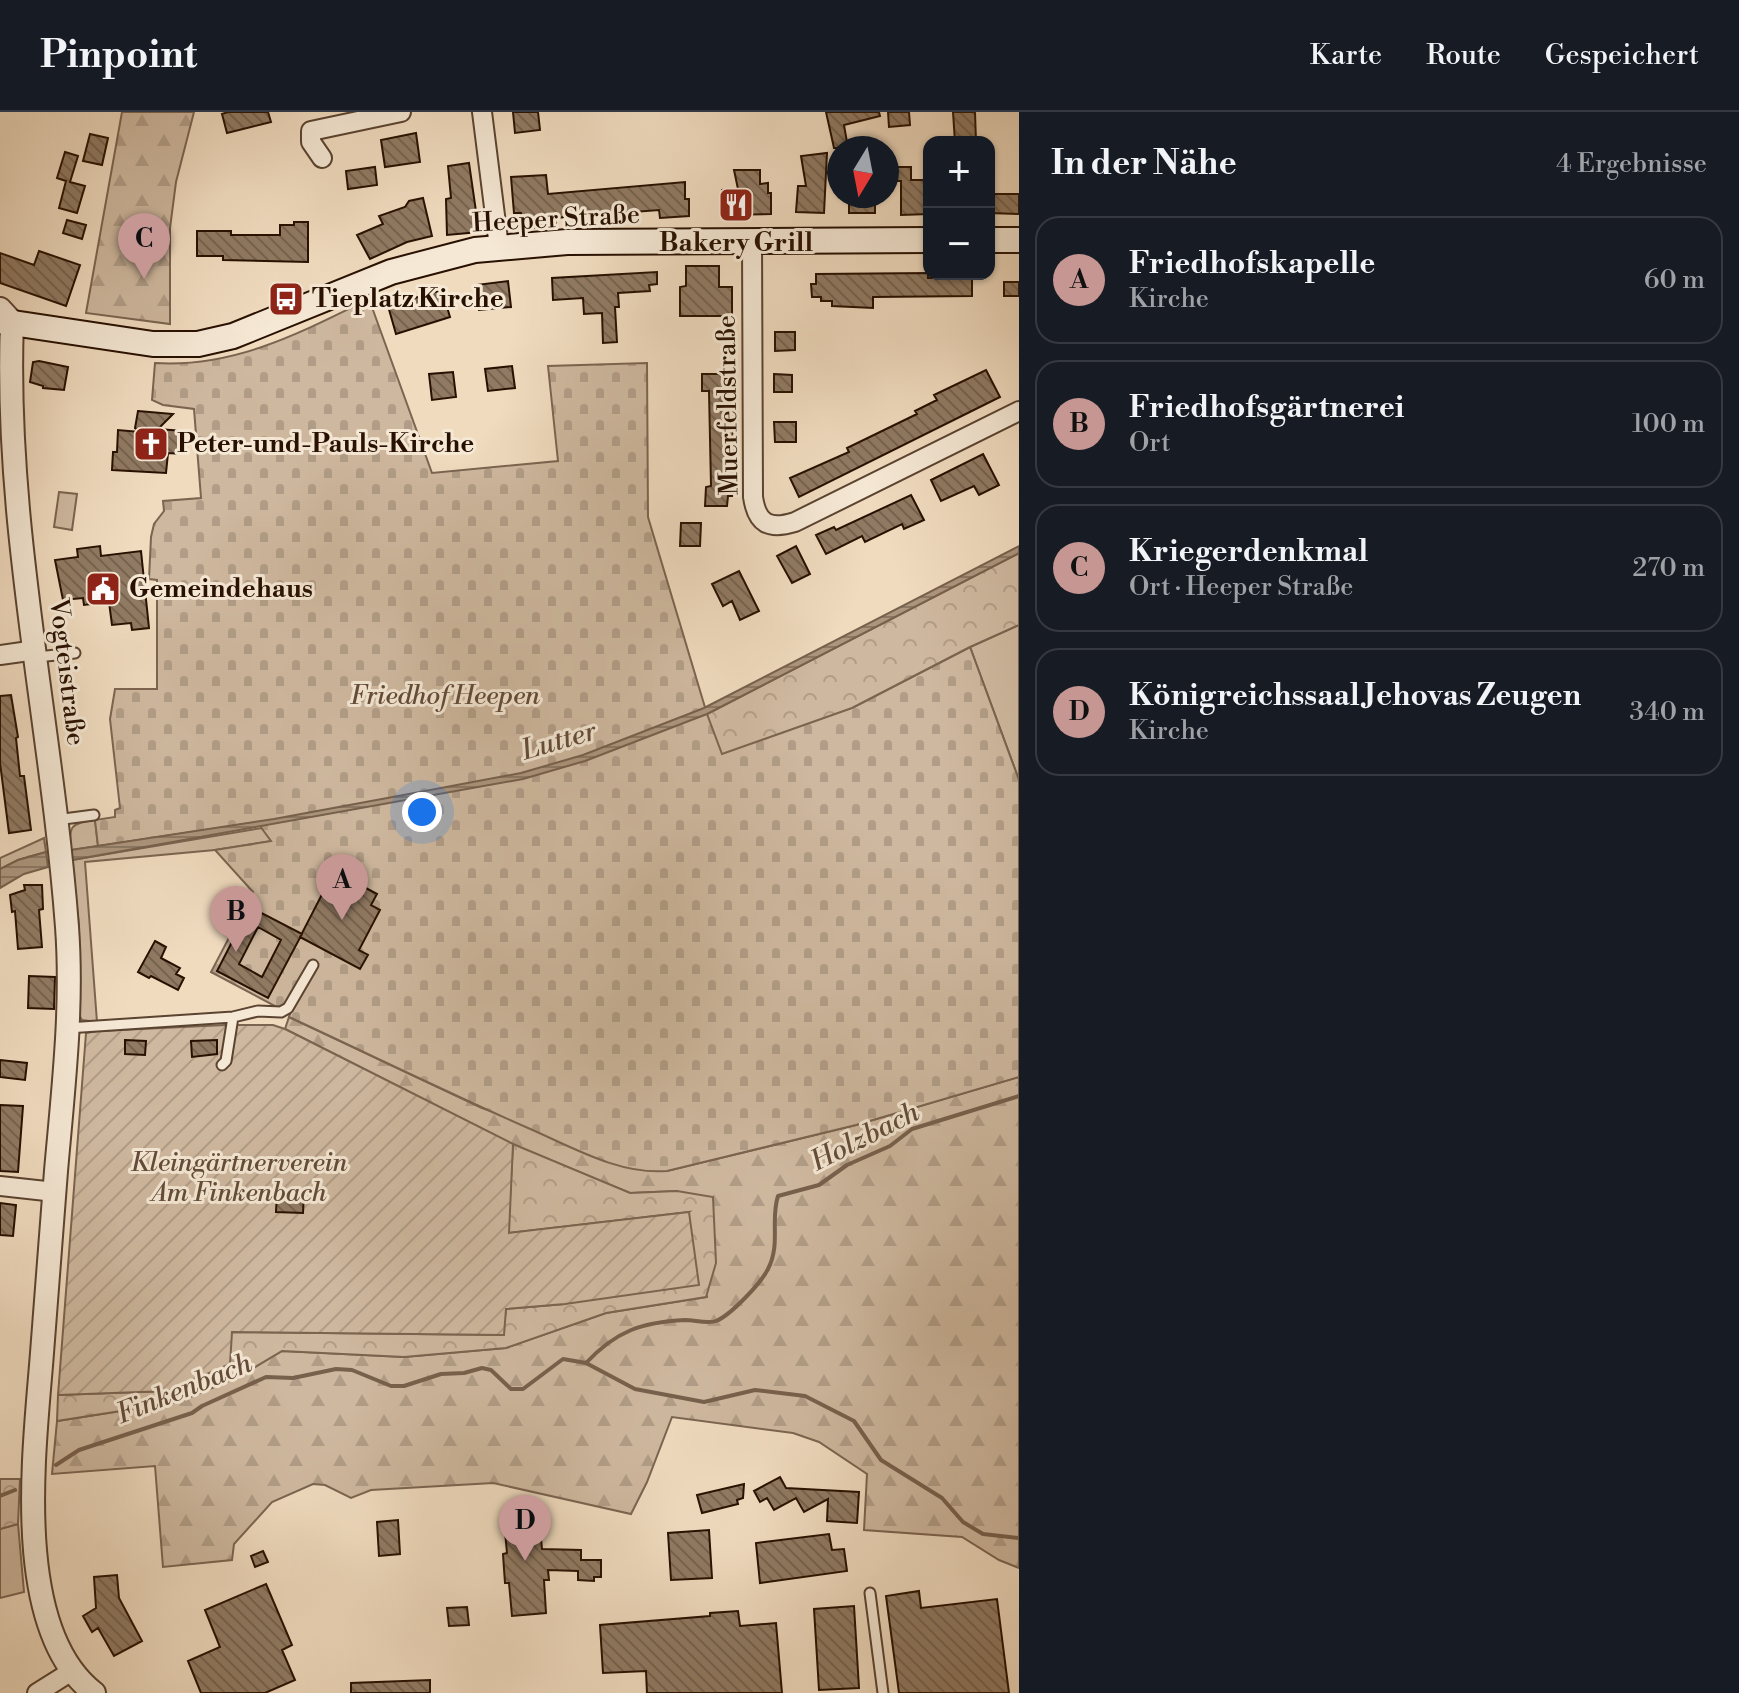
<!DOCTYPE html>
<html lang="de">
<meta charset="utf-8">
<style>
body{margin:0;font-family:"Libre Bodoni",serif;background:#242831;color:#f1f3f6}
.controls{position:absolute;right:24px;top:24px;display:grid;overflow:hidden;border-radius:16px;box-shadow:0 2px 6px #0004}
.controls button{width:72px;height:72px;display:grid;place-items:center;padding:0;border:0;border-bottom:2px solid #363941;background:#171b24;color:#f1f3f6;font:40px sans-serif}
.compass{position:absolute;left:827px;top:24px;width:72px;height:72px;border-radius:50%;background:#171b24;box-shadow:0 2px 6px #0004;rotate:190deg}
.you{position:absolute;left:422px;top:700px;width:28px;height:28px;margin:-20px;border:6px solid #fff;border-radius:50%;background:#1a73e8;box-shadow:0 0 0 12px #1a73e833}
.badge{display:grid;place-items:center;width:52px;height:52px;border-radius:50%;background:#c59692;color:#111;font-size:26px;font-weight:700}
.pin{position:absolute;translate:-50% -66px;filter:drop-shadow(0 2px 4px #0008)}
.pin::after{content:'';position:absolute;top:42px;width:28px;height:24px;background:inherit;clip-path:polygon(0 0,100% 0,50% 100%)}
.list{margin:0;padding:0;list-style:none}
h2{display:flex;justify-content:space-between;align-items:center;height:104px;margin:0;padding:0 32px;font-size:34px}
h2 small{font-size:26px;font-weight:400;color:#9ea1a6}
.list li{display:grid;grid-template-columns:52px 1fr auto;gap:24px;align-items:center;box-sizing:border-box;height:128px;margin:0 16px 16px;padding:0 16px;border:2px solid #363941;border-radius:24px}
.list b{display:block;font-size:30px;white-space:nowrap}
.list p{margin:0;font-size:26px;white-space:nowrap;color:#9ea1a6}
.list em{font-size:26px;font-style:normal;color:#9ea1a6}
.map{position:relative;flex:none;width:1019px;height:1581px;overflow:hidden}
header{display:flex;align-items:center;gap:48px;box-sizing:border-box;height:112px;padding:0 40px;background:#171b24;border-bottom:2px solid #363941}
header strong{font-size:38px}
nav{display:flex;gap:44px;margin-inline-start:auto;font-size:28px}
main{display:flex}
aside{flex:1;background:#171b24}
.map>svg:first-child{display:block}
</style>
<header>
<strong>Pinpoint</strong>
<nav><a>Karte</a><a>Route</a><a>Gespeichert</a></nav>
</header>
<main>
<div class="map">
<svg width="1019" height="1581" viewBox="0 0 1019 1581">
<defs>
<pattern id="forest-firs" width="22" height="20" patternUnits="userSpaceOnUse" patternTransform="scale(2)"><rect width="22" height="20" fill="#ceb89f"/><path d="M5 1l3.5 6h-7zM16 11l3.5 6h-7z" fill="#b19d87"/></pattern>
<pattern id="cemetery-stones" width="16" height="16" patternUnits="userSpaceOnUse" patternTransform="scale(2)"><rect width="16" height="16" fill="#ceb89f"/><path d="M2 7V4a2 2 0 0 1 4 0v3zM10 15v-3a2 2 0 0 1 4 0v3z" fill="#b19d87"/></pattern>
<pattern id="park-crowns" width="20" height="18" patternUnits="userSpaceOnUse" patternTransform="scale(2)"><rect width="20" height="18" fill="#ceb89f"/><path d="M2 6a3 3 0 1 1 6 0M12 15a3 3 0 1 1 6 0" fill="none" stroke="#b19d87"/></pattern>
<pattern id="garden-furrows" width="10" height="10" patternUnits="userSpaceOnUse" patternTransform="scale(2)"><rect width="10" height="10" fill="#ceb89f"/><path d="M-1 1l2-2M0 10L10 0M9 11l2-2" fill="none" stroke="#b19d87"/></pattern>
<pattern id="water-rules" width="6" height="5" patternUnits="userSpaceOnUse" patternTransform="scale(2)"><rect width="6" height="5" fill="#ac967e"/><path d="M0 2.5h6" fill="none" stroke="#8c7965"/></pattern>
<pattern id="building-back-hatch" width="6" height="6" patternUnits="userSpaceOnUse" patternTransform="scale(2)"><rect width="6" height="6" fill="#907a63"/><path d="M-1 5l2 2M0 0l6 6M5-1l2 2" fill="none" stroke="#76634f"/></pattern>
</defs>
<rect width="100%" height="100%" fill="#f0dbbf"/>
<filter id="stains"><feTurbulence type="fractalNoise" baseFrequency=".0025" numOctaves="4"/><feColorMatrix values="0 0 0 0 .2 0 0 0 0 .09 0 0 0 0 .02 0 0 0 .5 -.17"/></filter>
<radialGradient id="worn" r=".72"><stop offset=".6" stop-color="#630" stop-opacity="0"/><stop offset="1" stop-color="#630" stop-opacity=".3"/></radialGradient>
<!-- grass -->
<path fill="#ceb89f" stroke="#7b6450" stroke-width="2" d="M59,380L77,382L72,418L54,415Z
M1019,513V668L970,535Z
M95,708L98,734L71,738C68,714 71,711 95,708Z
M262,716L272,729L215,738L85,750L97,910L82,908L79,903V814L72,748Z
M18,1412L24,1480L0,1486V1417Z"/>
<!-- forest -->
<path fill="url(#forest-firs)" stroke="#7b6450" stroke-width="2" d="M122,0H194L176,70L170,116V212L86,201Z
M289,905L482,996L667,1059L856,1013L1019,965V1456L999,1448L962,1425L864,1418L867,1362L819,1330L793,1321L672,1305L647,1370L631,1402L493,1371L371,1378L351,1386L325,1373L313,1372L272,1390L234,1432L232,1448L163,1455L155,1354L52,1362L57,1309L178,1290L238,1265L282,1239L404,1245L506,1236L606,1201L707,1185L677,1079L630,1081L518,1035L285,917Z"/>
<!-- cemetery -->
<path fill="url(#cemetery-stones)" stroke="#7b6450" stroke-width="2" d="M369,187L432,361L558,349L548,254L647,251L648,405L707,602L852,596L970,535L1019,668V965L856,1013L667,1059C619,1063 572,1035 528,1016C448,981 369,942 289,905L290,902L211,860L253,780L215,738L271,729L257,710L98,734L95,708L115,705V698L120,696L110,607L115,577H157V468L149,467L151,425L154,412L164,399L163,389L201,386L194,297L163,293L152,288L155,251C234,256 300,221 369,187Z"/>
<!-- park -->
<path fill="url(#park-crowns)" stroke="#7b6450" stroke-width="2" d="M1019,441V513L970,535L852,596L722,642L707,602Z
M44,726L46,740L18,748L0,757V746Z
M513,1032L630,1081L677,1079L713,1085L716,1151L706,1185L606,1201L506,1236L404,1245L282,1239L238,1265L178,1290L57,1309L58,1283L168,1279L232,1220L503,1223L506,1197L565,1192L689,1100L508,1121Z
M0,1367H20L18,1412L0,1417Z"/>
<!-- garden -->
<path fill="url(#garden-furrows)" stroke="#7b6450" stroke-width="2" d="M226,913H273L285,917L513,1032L509,1121L689,1100L699,1173L565,1192L506,1197L504,1223L232,1220L230,1252L168,1279L58,1283L86,921L98,919Z"/>
<!-- water -->
<path fill="url(#water-rules)" stroke="#77604c" stroke-width="2" d="M1019,434V441L707,602L585,649L523,667L72,748L71,738L274,707L425,679L521,661L583,643L704,596Z
M46,740L48,755L24,762L0,776V757L18,748Z"/>
<g fill="none" stroke-linecap="round" stroke-linejoin="round">
<!-- stream -->
<path stroke="#77604c" stroke-width="4" d="M586,1251C616,1219 642,1210 685,1208C694,1208 708,1212 716,1209C731,1203 761,1171 768,1157C781,1132 770,1108 778,1084L819,1073L847,1053L890,1034L912,1017L1019,984
M56,1353L79,1338L192,1301L202,1294L266,1265L293,1266L336,1257L352,1258L391,1274H404L441,1262L464,1261L482,1256L491,1258L511,1277H523L563,1247L586,1251L635,1277L704,1290L755,1278L805,1284L854,1309L881,1348L942,1386L963,1410L983,1422L1019,1426
M0,1384L15,1378"/>
</g>
<!-- building -->
<path fill="url(#building-back-hatch)" stroke="#281000" stroke-width="2" fill-rule="evenodd" d="M228,0H268L271,10L227,21L222,2Z
M513,0H538L540,18L515,21Z
M826,0H879L880,4L844,13L848,36H834Z
M888,0H909L910,13L889,15Z
M953,0H975L976,30H955Z
M416,21L420,50L385,55L381,28Z
M90,22L108,26L102,53L83,49Z
M65,40L78,44L70,70L85,74L77,101L59,96L66,69L57,66Z
M827,41L824,101L796,100L798,74H806L801,44Z
M469,51L479,120L447,123L446,87L451,86L448,54Z
M375,55L377,73L348,77L346,59Z
M892,55H911V68H929V102L901,103V69H892Z
M734,58H760V72L768,71V81H771V102L722,103V78L738,77Z
M546,63L548,82L685,70V87H689V104L660,106L659,98L555,106L556,114L522,117L521,101H514L511,65Z
M989,82H1019V102L989,101Z
M849,84H875V101H849Z
M423,86L432,124L407,130L370,147L357,123L383,112L379,104L405,95L409,89Z
M67,108L86,113L82,127L63,121Z
M294,110H308V150L223,148V144H197V119H231V123H280V113H294Z
M39,139L80,153L66,194L0,171V141L34,153Z
M686,154H719V175H732V204H680V175L686,174Z
M657,160V172L649,173L650,179L618,181L619,195H615L617,230L603,231L602,201L584,202L583,186L553,188L552,166Z
M928,161V166H953V162H972V184L873,185V196L832,194V189H821V185H812L811,172H816V162Z
M508,169L511,195L479,198L476,173Z
M1004,170H1019V184H1004Z
M442,178L450,205L396,222L388,194Z
M775,220H795V238L775,239Z
M39,249L68,255L64,278L43,276V274L30,270L33,250Z
M512,254L515,276L488,279L485,257Z
M986,258L1000,285L799,385L790,366L849,340L847,336L917,302L915,299L937,288L934,283Z
M453,260L456,285L432,288L429,262Z
M702,262H732L734,358L732,384H728L727,394H705L706,375L711,374L709,279H702Z
M774,262L792,263V280H774Z
M138,299L173,302L158,317L183,319L181,342L168,341L166,361L112,358L113,340H117L118,318L140,320L135,316Z
M774,310H796V330H775Z
M983,342L999,373L979,383L974,374L941,389L931,368Z
M911,383L924,408L904,417L902,412L865,430L862,424L826,442L816,423L834,415L836,418Z
M681,411H701L700,434H680Z
M100,434L101,444L141,439L149,516L132,518L131,511L112,513L109,490L84,493L83,486L63,488L55,448L78,445L77,437Z
M796,434L810,462L792,471L777,444Z
M739,459L759,499L740,508L732,489L723,494L712,472Z
M11,583L18,625L16,626L20,664H24L31,718L9,721L0,651V584Z
M334,759L377,782L371,793L380,798L359,838L368,843L360,857L300,825Z
M24,773H42L43,797L39,798L42,835L18,837L15,799L12,800L10,783L25,778Z
M250,795L302,822L268,886L217,859ZM258,815L281,828L262,865L239,852Z
M155,829L166,835L161,846L180,856L176,862L184,866L178,878L151,864L149,866L138,860Z
M29,864L55,865L54,897L28,896Z
M125,928L146,929L145,943L125,942Z
M217,928V942L192,945L191,929Z
M0,948L27,951L25,968L0,965Z
M0,993L23,994L18,1060L0,1059Z
M277,1080L304,1081L303,1101L276,1100Z
M0,1091L16,1093L13,1124L0,1123Z
M780,1365L786,1376L859,1380L857,1411L827,1409L828,1387L804,1400L796,1386L774,1398L767,1386L760,1390L754,1379Z
M744,1372L743,1386L737,1388L738,1392L702,1401L697,1383Z
M539,1406L542,1437L581,1438V1448H601V1465H594V1469L578,1468V1459L548,1458L549,1468H544L546,1501L512,1504L509,1471H505L504,1457L503,1442L507,1441L504,1409Z
M398,1408L400,1442L379,1444L377,1410Z
M709,1418L712,1466L671,1468L668,1421Z
M829,1422L832,1438L844,1437L847,1459L760,1471L756,1431Z
M263,1439L268,1450L255,1455L251,1444Z
M117,1463L119,1486L142,1529L114,1544L98,1516L92,1520L83,1504L96,1496L94,1465Z
M266,1472L292,1533L282,1538L295,1568L265,1581H201L188,1549L220,1535L205,1498Z
M919,1479L921,1496L997,1487L1009,1581H899L886,1484Z
M854,1494L859,1576L819,1578L814,1497Z
M467,1495L469,1513L449,1514L447,1496Z
M738,1499L740,1514L776,1511L782,1581H647L646,1559L603,1561L600,1513L710,1504V1501Z
M430,1568V1581H351V1571Z"/>
<g fill="none" stroke-linecap="round" stroke-linejoin="round">
<defs>
<path id="service" d="M37,545L75,541
M56,708L94,703
M67,916L233,905L258,899L281,900L288,896L313,853
M222,953L226,949L233,905
M870,1481L883,1581"/>
<path id="minor" d="M482,0L499,135
M322,46L311,30V19L401,0
M752,129L753,385C757,412 769,418 795,410L1019,299
M0,543L36,538
M0,1074L55,1080
M37,1581L72,1559"/>
<path id="tertiary" d="M0,197L12,210C4,413 52,614 67,815C73,896 63,979 56,1059C51,1120 47,1180 42,1241C35,1334 10,1516 94,1581"/>
<path id="secondary" d="M989,128H1019
M0,209L153,232H198L233,224L391,160L475,138L567,130L929,128"/>
</defs>
<!-- service casing -->
<use href="#service" stroke="#5a4330" stroke-width="13"/>
<!-- minor casing -->
<use href="#minor" stroke="#5a4330" stroke-width="22"/>
<!-- tertiary casing -->
<use href="#tertiary" stroke="#5a4330" stroke-width="26"/>
<!-- secondary casing -->
<use href="#secondary" stroke="#281000" stroke-width="28"/>
<!-- service -->
<use href="#service" stroke="#f5e8d5" stroke-width="9"/>
<!-- minor -->
<use href="#minor" stroke="#f5e8d5" stroke-width="18"/>
<!-- tertiary -->
<use href="#tertiary" stroke="#f5e8d5" stroke-width="22"/>
<!-- secondary -->
<use href="#secondary" stroke="#f5e8d5" stroke-width="24"/>
</g>
<!-- icons -->
<defs>
<symbol id="restaurant-square" viewBox="-11 -11 22 22"><rect x="-9" y="-9" width="18" height="18" rx="4" fill="#8f2418" stroke="#f5e8d5"/><path d="M-5-6h1v4h1v-4h1v4h1v-4h1v5L-1.5 .5V6h-2V.5L-5-1ZM5-6V6H3V1.5H1.5Q1.5-4 5-6Z" fill="#fff"/></symbol>
<symbol id="bus-square" viewBox="-11 -11 22 22"><rect x="-9" y="-9" width="18" height="18" rx="4" fill="#8f2418" stroke="#f5e8d5"/><path d="M-5-6H5V4H4V6H2V4H-2V6H-4V4H-5ZM-3.5-4V0h7V-4ZM-3.5 1.2v1.5H-2V1.2ZM2 1.2v1.5H3.5V1.2Z" fill="#fff"/></symbol>
<symbol id="church-square" viewBox="-11 -11 22 22"><rect x="-9" y="-9" width="18" height="18" rx="4" fill="#8f2418" stroke="#f5e8d5"/><path d="M-1.2-6h2.4v3.5h3.3v2.4h-3.3V6h-2.4V-.1h-3.3v-2.4h3.3Z" fill="#fff"/></symbol>
<symbol id="civic-square" viewBox="-11 -11 22 22"><rect x="-9" y="-9" width="18" height="18" rx="4" fill="#8f2418" stroke="#f5e8d5"/><path d="M-.6-6.5H3V-4.5H.6V-3L4-1V1h2V6H-6V1h2V-1L-.6-3ZM-1.2 2.5V6h2.4V2.5Z" fill="#fff"/></symbol>
</defs>
<g fill-rule="evenodd">
<use href="#restaurant-square" x="716" y="73" width="40" height="40"/>
<use href="#bus-square" x="266" y="167" width="40" height="40"/>
<use href="#church-square" x="131" y="312" width="40" height="40"/>
<use href="#civic-square" x="83" y="457" width="40" height="40"/>
</g>
<g text-anchor="middle" dominant-baseline="central" stroke-width="6" stroke-linejoin="round" paint-order="stroke">
<!-- street labels -->
<g font-size="26" fill="#281000" stroke="#f5e8d5">
<text transform="translate(556 107) rotate(-3)">Heeper Straße</text>
<text transform="translate(728 293) rotate(-91)">Muerfeldstraße</text>
<text transform="translate(67 560) rotate(83)">Vogteistraße</text>
</g>
<!-- poi labels -->
<g font-size="26" font-weight="bold" fill="#281000" stroke="#f5e8d5" text-anchor="start">
<text x="736" y="131" text-anchor="middle">Bakery Grill</text>
<text x="312" y="187">Tieplatz Kirche</text>
<text x="177" y="332">Peter-und-Pauls-Kirche</text>
<text x="129" y="477">Gemeindehaus</text>
</g>
<!-- park labels -->
<g font-size="26" font-style="italic" fill="#624b38" stroke="#f5e8d5">
<text x="445" y="584">Friedhof Heepen</text>
<text x="239" y="1051">Kleingärtnerverein<tspan x="239" dy="30">Am Finkenbach</tspan></text>
</g>
<!-- water labels -->
<g font-size="28" font-style="italic" fill="#634c39" stroke="#f5e8d5">
<text transform="translate(559 629) rotate(-16)">Lutter</text>
<text transform="translate(865 1025) rotate(-27)">Holzbach</text>
<text transform="translate(184 1277) rotate(-22)">Finkenbach</text>
</g>
</g>
<rect width="100%" height="100%" filter="url(#stains)"/>
<rect width="100%" height="100%" fill="url(#worn)"/>
</svg>
<div class="controls">
<button>+</button>
<button>−</button>
</div>
<svg class="compass" viewBox="-18 -18 36 36"><path d="M0-13l5 13h-10z" fill="#e53935"/><path d="M0 13l5-13h-10z" fill="#9ea1a6"/></svg>
<div class="you"></div>
<div class="pin badge" style="left:342px;top:808px">A</div>
<div class="pin badge" style="left:236px;top:840px">B</div>
<div class="pin badge" style="left:144px;top:167px">C</div>
<div class="pin badge" style="left:525px;top:1449px">D</div>
</div>
<aside>
<h2>In der Nähe<small>4 Ergebnisse</small></h2>
<ul class="list">
<li><span class="badge">A</span><div><b>Friedhofskapelle</b><p>Kirche</p></div><em>60 m</em></li>
<li><span class="badge">B</span><div><b>Friedhofsgärtnerei</b><p>Ort</p></div><em>100 m</em></li>
<li><span class="badge">C</span><div><b>Kriegerdenkmal</b><p>Ort · Heeper Straße</p></div><em>270 m</em></li>
<li><span class="badge">D</span><div><b>Königreichssaal Jehovas Zeugen</b><p>Kirche</p></div><em>340 m</em></li>
</ul>
</aside>
</main>
